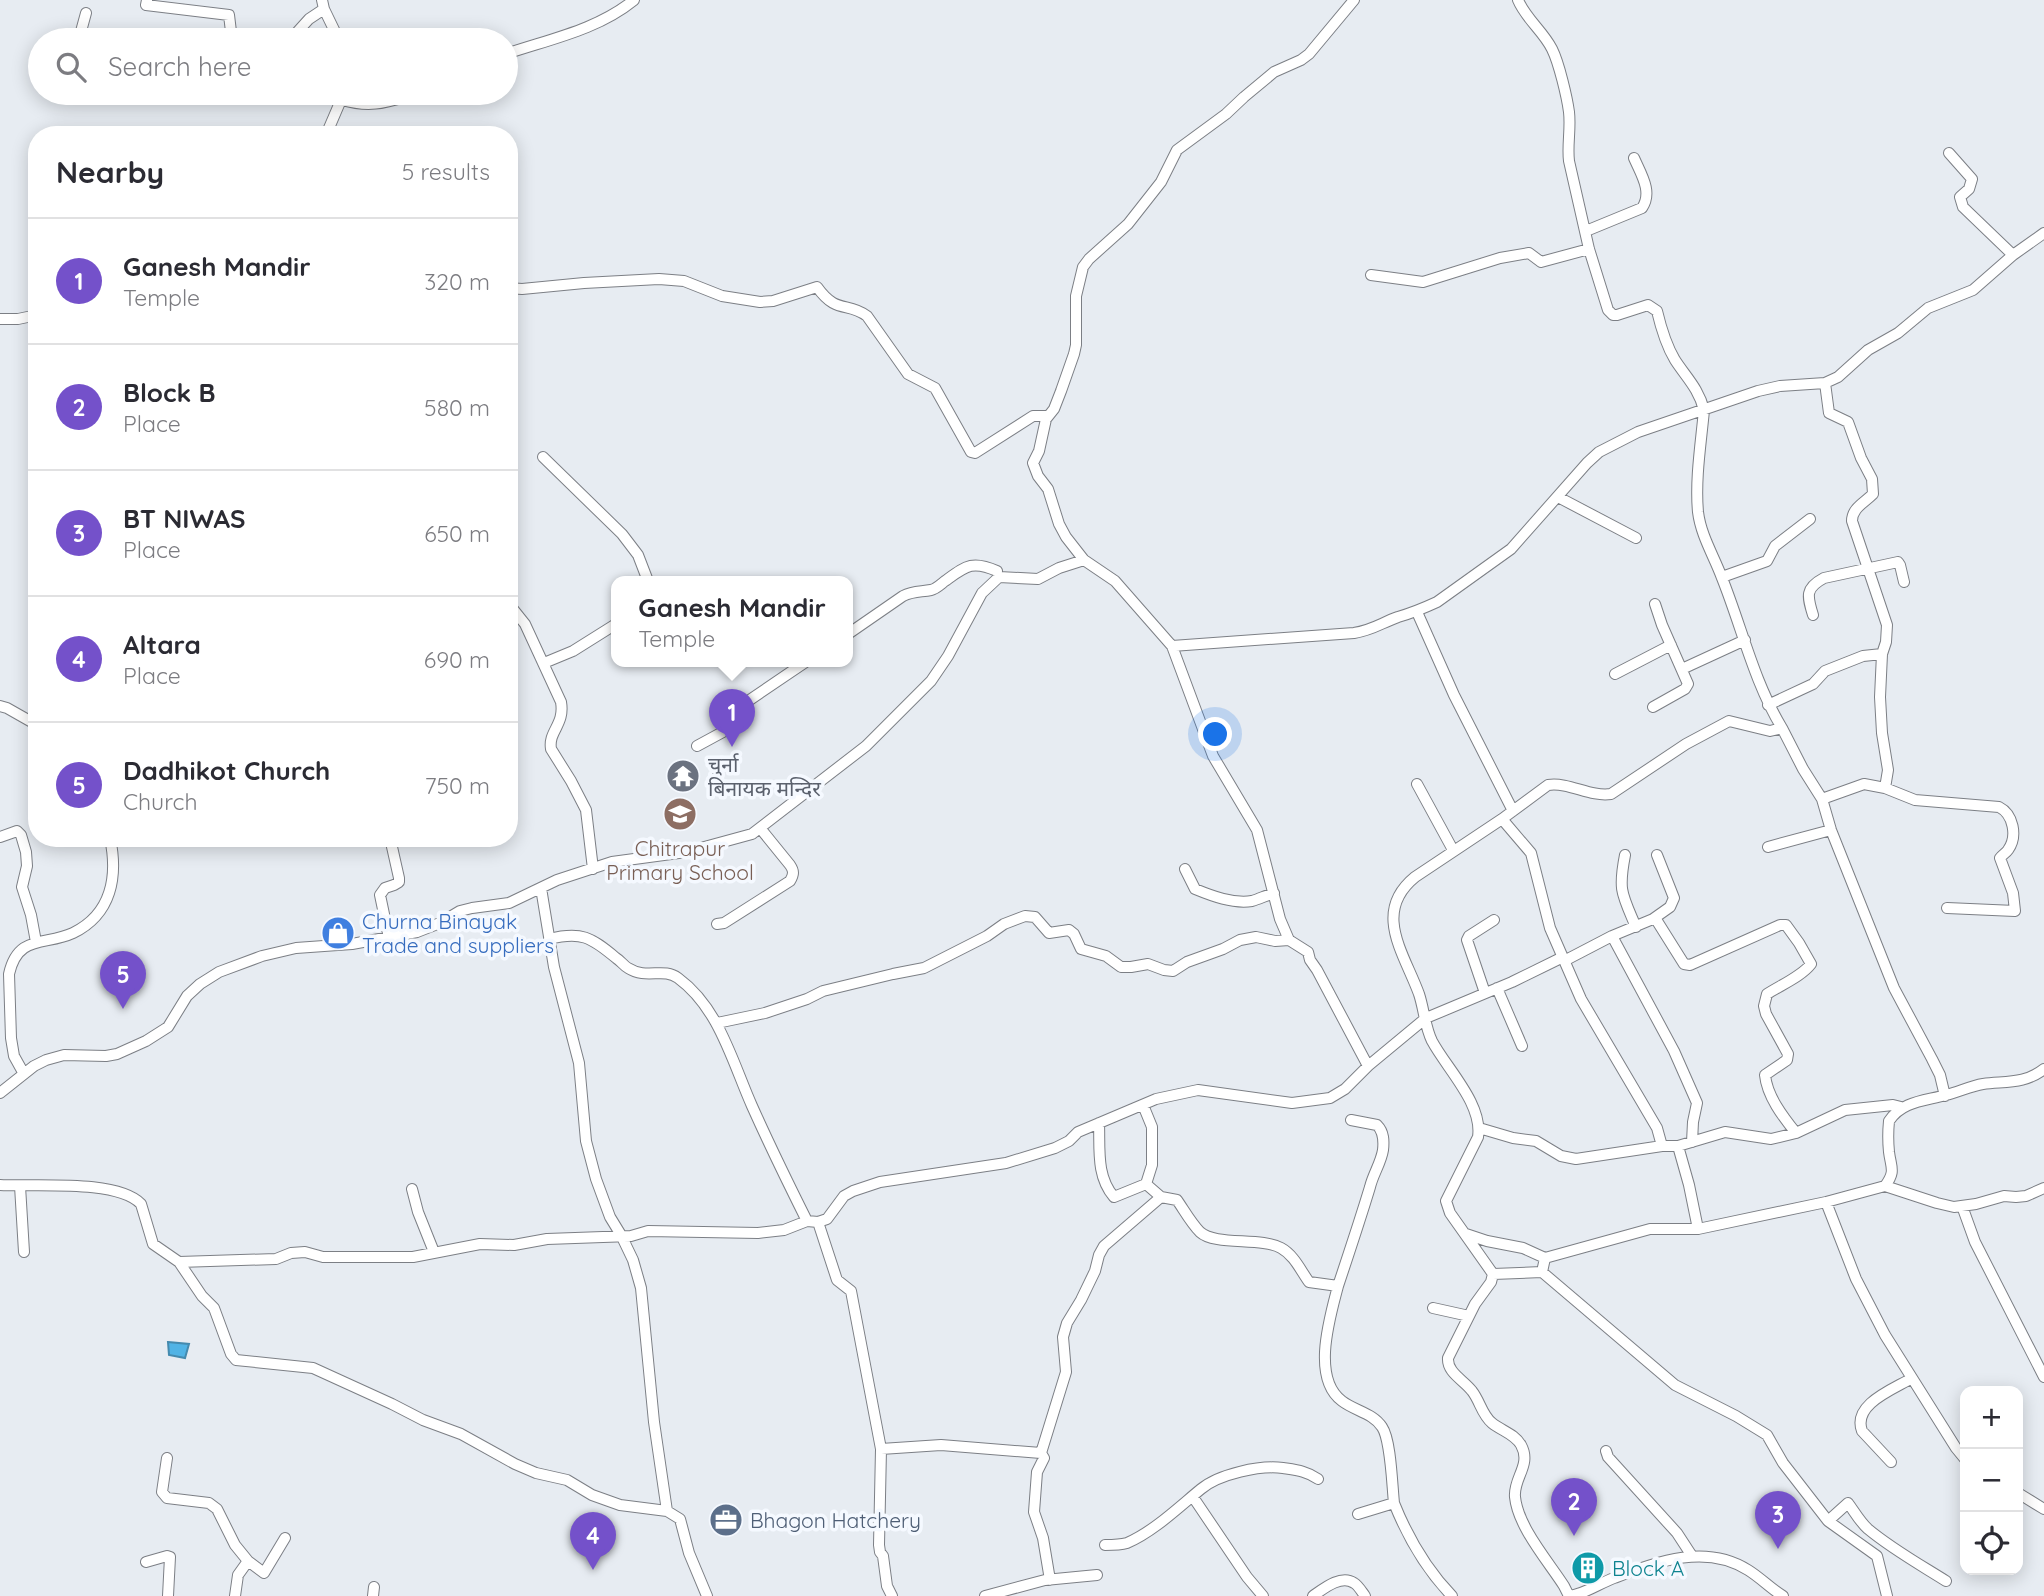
<!DOCTYPE html>
<meta charset="utf-8">
<style>
body{margin:0;font-family:Quicksand,"Noto Sans Devanagari",sans-serif;background:#f2f2f3;color:#2b2b33}
.controls{position:absolute;right:21px;bottom:21px;display:grid;overflow:hidden;border-radius:14px;box-shadow:0 4px 18px #0003}
.controls button{width:63px;height:63px;display:grid;place-items:center;padding:0;border:0;border-bottom:2px solid #e1e1e2;background:#fff;color:#2b2b33;font:35px sans-serif}
.you{position:absolute;left:1216px;top:735px;width:24px;height:24px;margin:-18px;border:5px solid #fff;border-radius:50%;background:#1a73e8;box-shadow:0 0 0 10px #1a73e833}
.badge{display:grid;place-items:center;width:46px;height:46px;border-radius:50%;background:#7451ca;color:#fff;font-size:23px;font-weight:700}
.pin{position:absolute;translate:-50% -58px;filter:drop-shadow(0 2px 4px #0008)}
.pin::after{content:'';position:absolute;top:37px;width:24px;height:21px;background:inherit;clip-path:polygon(0 0,100% 0,50% 100%)}
.popup{position:absolute;left:611px;top:576px;width:242px;height:91px;box-sizing:border-box;display:grid;place-content:center;border-radius:14px;background:#fff;filter:drop-shadow(0 2px 5px #0005);font-size:23px;white-space:nowrap;color:#7c7c81}
.popup b{font-size:26px;color:#2b2b33}
.popup::after{content:'';position:absolute;left:50%;top:100%;margin-left:-14px;border:14px solid transparent;border-top-color:#fff}
.list{margin:0;padding:0;list-style:none}
h2{display:flex;justify-content:space-between;align-items:center;height:91px;margin:0;padding:0 28px;font-size:30px}
h2 small{font-size:23px;font-weight:400;color:#7c7c81}
.list li{display:grid;grid-template-columns:46px 1fr auto;gap:21px;align-items:center;box-sizing:border-box;height:126px;padding:0 28px;border-top:2px solid #e1e1e2}
.list b{display:block;font-size:26px;white-space:nowrap}
.list p{margin:0;font-size:23px;white-space:nowrap;color:#7c7c81}
.list em{font-size:23px;font-style:normal;color:#7c7c81}
.icon{flex:none;width:38px;height:38px;fill:none;stroke:currentColor;stroke-width:2;stroke-linecap:round;stroke-linejoin:round}
.map{position:relative;flex:none;width:2044px;height:1596px;overflow:hidden}
.search{position:absolute;background:#fff;box-shadow:0 4px 18px #0003;left:28px;top:28px;width:490px;height:77px;display:flex;align-items:center;gap:18px;box-sizing:border-box;padding:0 24px;border-radius:38px;color:#7c7c81;font-size:26px}
.panel{position:absolute;background:#fff;box-shadow:0 4px 18px #0003;left:28px;top:126px;width:490px;height:721px;border-radius:28px}
.map>svg:first-child{display:block}
</style>
<div class="map">
<svg width="2044" height="1596" viewBox="0 0 2044 1596">
<rect width="100%" height="100%" fill="#e7ecf2"/>
<!-- water -->
<path fill="#51b3e5" stroke="#458aae" stroke-width="2" d="M168,1342L189,1344L185,1358L169,1355Z"/>
<g fill="none" stroke-linecap="round" stroke-linejoin="round">
<defs>
<path id="minor" d="M147,0L146,5L229,15L232,40
M322,0L324,9L339,40
M1518,0C1526,19 1543,31 1552,49C1559,63 1567,97 1569,112C1571,129 1567,145 1569,161L1589,249L1608,310L1613,315H1617L1648,305L1657,311C1661,328 1666,345 1675,360C1686,377 1699,389 1704,410C1701,443 1695,479 1698,512C1701,536 1714,556 1722,578C1742,628 1754,682 1782,728L1770,731L1729,721L1686,744L1611,794C1589,797 1570,782 1548,785L1502,819L1415,877C1372,912 1404,953 1419,994C1424,1009 1425,1027 1432,1041C1447,1069 1483,1104 1478,1137L1446,1201L1450,1213L1493,1274L1491,1282L1475,1304L1448,1358C1447,1373 1464,1380 1472,1391C1480,1401 1482,1415 1492,1423C1502,1431 1515,1434 1521,1445C1532,1465 1513,1478 1515,1497C1518,1527 1548,1561 1564,1586L1569,1596C1585,1594 1598,1584 1614,1578C1657,1562 1705,1543 1748,1570C1761,1578 1771,1589 1783,1596
M81,40L80,35L86,13
M92,40C106,36 117,32 130,40
M290,40L309,19L324,9
M506,54C550,39 597,30 634,0
M342,100C374,109 389,101 419,93
M326,135L344,93
M1949,153L1972,179L1969,189L1960,197L1963,207L2013,255
M1586,231L1642,208C1653,192 1641,174 1634,158
M1371,275L1423,282L1500,258L1529,253L1541,262L1589,249
M509,288L522,289L584,283L659,279L684,281L722,296L760,302L773,301L817,287C837,315 847,301 867,316L908,374L935,388L971,452L975,453L1033,416H1048
M0,319H18L37,315
M543,457L622,534L638,555L648,581
M1558,497L1636,538
M1084,560L1066,537L1059,524L1048,489L1038,476L1033,463L1039,451L1046,419L1054,409L1061,391L1074,354L1076,345V296L1083,267L1089,259L1128,224L1161,182L1177,150L1226,114L1244,97L1274,72L1301,60L1309,54L1354,0
M1722,577L1767,561L1775,546L1810,519
M509,604L525,624L561,702C565,725 548,731 551,749L571,781L586,810L593,869
M1417,612L1454,695L1513,811
M1813,615C1807,596 1805,588 1824,578L1898,562L1900,565L1904,582
M848,634L903,596C913,591 921,592 931,590C936,589 941,584 945,581C966,566 972,560 997,571
M1172,646L1354,633C1373,630 1381,623 1398,617C1412,613 1424,608 1437,602L1511,549L1587,463L1599,452L1638,432L1758,391L1780,386L1825,383L1838,377L1868,350L1898,333L1928,308L1973,290L2013,255L2044,233
M1882,654L1880,697L1882,733L1888,770L1885,788
M544,663L573,651L616,624
M1682,669L1745,640
M1615,674L1671,645
M1768,705L1813,684L1825,671L1863,656L1882,654L1886,642L1887,625L1852,521C1852,508 1864,503 1873,494L1872,479L1861,458L1848,422L1829,413L1825,383
M0,706L7,708L37,725
M1653,707L1685,689L1688,684L1662,625L1655,604
M1782,728L1803,769L1822,799L1831,830L1894,988L1932,1059L1940,1075L1945,1096
M697,746L732,727L729,714L807,661
M1417,784L1453,850
M1822,799L1864,784L1885,788L1915,800L1999,807C2013,814 2018,836 2008,850C2006,853 2002,855 2000,858L2013,893L2015,911L1947,908
M1502,819L1531,853L1550,928L1581,999L1657,1128L1662,1146
M0,837L17,831L21,835L26,852L27,866L22,887L31,915L36,942
M1768,847L1831,830
M1625,855C1618,891 1622,894 1636,927
M1185,869L1195,889C1212,896 1233,904 1252,901C1259,899 1267,895 1274,893
M541,888L554,967L579,1063L586,1141L596,1179L610,1217L621,1235L633,1260L641,1288L654,1422L667,1511
M1653,919L1670,907L1674,898L1657,855
M717,924L724,923L790,881C794,874 794,871 790,865L760,828
M1612,936L1653,919L1657,921L1684,964L1690,965L1780,925H1786L1799,943L1811,964C1802,976 1781,985 1767,994L1764,1006L1766,1014L1788,1054L1787,1060L1765,1075C1767,1096 1783,1117 1796,1133
M389,938L380,895L385,888L394,885L399,882V878L390,838
M549,939C581,931 591,937 616,958C621,961 624,966 628,968C647,980 663,967 678,978C719,1008 732,1061 752,1106C769,1144 788,1183 807,1221
M1564,961L1612,936L1674,1051L1697,1103L1693,1122L1692,1142
M1497,988L1522,1046
M1485,993L1467,940L1469,936L1494,920
M717,1023L765,1013L807,999L823,991L893,974L924,968L987,936L1004,924L1025,916L1035,917L1049,933L1069,930L1074,934L1081,949L1106,956L1121,967H1131L1148,964L1164,970L1173,971L1187,962L1223,949L1240,940L1256,937L1275,941L1289,940
M24,1074L14,1056L11,1038L9,974C18,934 45,946 73,933C112,914 118,876 110,838
M0,1093L34,1066L46,1060L64,1055L106,1056L117,1054L146,1041L168,1027L187,996L200,984L219,972L262,956L296,948L352,944L417,932L440,923L460,911L472,908L509,903L557,880L612,862L686,852L752,834L866,746L931,681L948,656L982,593L999,577L1038,579L1059,568L1084,560L1115,581L1172,646L1213,756L1257,830L1280,919L1289,940L1308,952L1310,960L1317,970L1368,1066
M1099,1123C1100,1149 1096,1176 1114,1197L1146,1184L1152,1165V1127L1143,1105
M1479,1128L1513,1138L1536,1141L1561,1156L1576,1159L1662,1146H1678L1725,1132L1771,1139L1796,1133L1845,1110L1893,1105L1901,1107
M1678,1146L1689,1185L1698,1229
M1146,1184L1161,1197L1177,1200C1184,1210 1191,1223 1200,1232C1215,1246 1261,1237 1281,1248C1294,1255 1301,1271 1309,1282L1338,1286C1330,1317 1311,1378 1342,1401C1355,1411 1373,1413 1382,1427C1391,1440 1392,1485 1394,1503C1408,1538 1426,1569 1452,1596
M0,1185C34,1187 117,1179 141,1204L153,1244L179,1262L202,1296L214,1308L231,1354L236,1360L313,1368L392,1404L423,1420L461,1434L515,1464L536,1473L567,1480L592,1495L620,1505L667,1511L680,1519L689,1553L707,1596
M20,1186L24,1252
M1885,1186L1937,1203L1954,1207L1976,1204L2004,1196L2016,1197L2026,1196L2044,1188
M412,1189L418,1212L434,1252
M1826,1202L1856,1279L1885,1335L1956,1448L1965,1459
M1962,1206L1975,1242L2044,1377
M818,1222L837,1280L851,1291L881,1449
M1466,1234L1487,1241L1523,1248L1545,1258
M179,1262L276,1259L291,1253L305,1252L323,1257H413L480,1244L514,1245L547,1239L631,1236L648,1231L758,1233L784,1230L807,1221L818,1222L827,1219L844,1196L853,1191L880,1182L1006,1163L1055,1148L1069,1141L1078,1132L1156,1099L1198,1090L1292,1103L1330,1098L1345,1089L1368,1066L1426,1018L1512,982L1563,957
M1542,1272L1545,1258L1650,1229H1698L1826,1202L1885,1186C1896,1171 1891,1168 1889,1152C1888,1142 1888,1131 1889,1121C1902,1101 1925,1101 1946,1095C1959,1092 1970,1086 1983,1084C2006,1081 2025,1084 2044,1069
M1493,1274L1542,1272L1675,1385L1736,1416L1767,1435L1783,1463L1828,1521L1848,1503C1854,1511 1860,1522 1868,1529C1892,1549 1919,1564 1946,1581
M1338,1286C1349,1253 1360,1220 1370,1187C1373,1174 1381,1163 1383,1150C1384,1141 1384,1132 1377,1125L1351,1120
M1433,1308L1469,1316
M1606,1451L1608,1457L1677,1533L1692,1556
M1041,1453L1066,1372L1063,1337L1067,1323L1081,1300L1095,1271L1099,1255L1104,1246L1161,1197
M167,1458L162,1492L167,1498L209,1503L217,1509L235,1545L248,1561L264,1573L285,1538
M1891,1462L1862,1431C1852,1404 1894,1389 1912,1378
M2018,1493L2044,1509
M1193,1497L1247,1577L1263,1596
M1358,1514L1394,1503
M1828,1521L1877,1556L1887,1596
M1105,1545C1112,1545 1120,1545 1127,1543C1153,1532 1179,1507 1201,1489C1219,1474 1260,1465 1283,1468C1296,1470 1307,1471 1318,1479
M146,1562L167,1556L170,1557L168,1596
M235,1596L238,1575L248,1561
M373,1596L374,1587
M892,1596L887,1586L883,1556L880,1552L879,1545L881,1449L941,1445L1041,1453L1044,1458L1037,1472L1034,1512L1043,1538L1050,1580
M985,1596L1045,1580L1097,1575
M1313,1596C1323,1589 1341,1574 1354,1583C1358,1585 1362,1592 1365,1596"/>
</defs>
<!-- minor casing -->
<use href="#minor" stroke="#7c7f85" stroke-width="12"/>
<!-- minor -->
<use href="#minor" stroke="#fff" stroke-width="10"/>
</g>
<!-- icons -->
<defs>
<symbol id="temple-disc" viewBox="-11 -11 22 22"><circle r="9.5" fill="#6b7280" stroke="#f5f9ff"/><path d="M0-6L5-2H3V0L6.5 2.5H4V6H1.5V3h-3V6H-4V2.5H-6.5L-3 0V-2H-5Z" fill="#fff"/></symbol>
<symbol id="school-disc" viewBox="-11 -11 22 22"><circle r="9.5" fill="#8d6e63" stroke="#f5f9ff"/><path d="M0-5L7-2L0 1L-7-2ZM-4 1L0 2.5L4 1V4Q0 6-4 4Z" fill="#fff"/></symbol>
<symbol id="shop-disc" viewBox="-11 -11 22 22"><circle r="9.5" fill="#3f7fe0" stroke="#f5f9ff"/><path d="M-5-2.5h2.3a2.7 3.5 0 0 1 5.4 0H5L5.5 6h-11ZM-1.5-2.5h3a1.5 2.3 0 0 0-3 0Z" fill="#fff"/></symbol>
<symbol id="office-disc" viewBox="-11 -11 22 22"><circle r="9.5" fill="#5c6f8a" stroke="#f5f9ff"/><path d="M-6-3h4V-5.5h4V-3h4V5H-6ZM-1-4.5V-3h2v-1.5ZM-6 0V1H6V0Z" fill="#fff"/></symbol>
<symbol id="building-disc" viewBox="-11 -11 22 22"><circle r="9.5" fill="#0f9aa8" stroke="#f5f9ff"/><path d="M-4-6H4V6H1V3H-1V6H-4ZM-2.5-4.3h1.7v1.8h-1.7ZM.8-4.3h1.7v1.8H.8ZM-2.5-1h1.7V.8h-1.7ZM.8-1h1.7V.8H.8Z" fill="#fff"/></symbol>
</defs>
<g fill-rule="evenodd">
<use href="#temple-disc" x="664" y="757" width="38" height="38"/>
<use href="#school-disc" x="661" y="795" width="38" height="38"/>
<use href="#shop-disc" x="319" y="914" width="38" height="38"/>
<use href="#office-disc" x="707" y="1501" width="38" height="38"/>
<use href="#building-disc" x="1569" y="1549" width="38" height="38"/>
</g>
<g text-anchor="middle" dominant-baseline="central" stroke-width="7" stroke-linejoin="round" paint-order="stroke">
<!-- worship labels -->
<g font-size="21" fill="#5b616d" stroke="#f5f9ff" text-anchor="start">
<text x="708" y="764">चुर्ना<tspan x="708" dy="24">बिनायक मन्दिर</tspan></text>
</g>
<!-- education labels -->
<g font-size="21" fill="#785e54" stroke="#f5f9ff">
<text x="680" y="848">Chitrapur<tspan x="680" dy="24">Primary School</tspan></text>
</g>
<!-- shop labels -->
<g font-size="21" fill="#366cbe" stroke="#f5f9ff" text-anchor="start">
<text x="362" y="921">Churna Binayak<tspan x="362" dy="24">Trade and suppliers</tspan></text>
</g>
<!-- service labels -->
<g font-size="21" fill="#4e5e75" stroke="#f5f9ff" text-anchor="start">
<text x="750" y="1520">Bhagon Hatchery</text>
</g>
<!-- culture labels -->
<g font-size="21" fill="#0d838f" stroke="#f5f9ff" text-anchor="start">
<text x="1612" y="1568">Block A</text>
</g>
</g>
</svg>
<div class="controls">
<button>+</button>
<button>−</button>
<button><svg class="icon" aria-label="locate" viewBox="0 0 24 24"><circle cx="12" cy="12" r="6"/><path d="M12 2v4M12 18v4M2 12h4M18 12h4"/></svg></button>
</div>
<div class="you"></div>
<div class="pin badge" style="left:732px;top:747px">1</div>
<div class="popup"><b>Ganesh Mandir</b>Temple</div>
<div class="pin badge" style="left:1574px;top:1536px">2</div>
<div class="pin badge" style="left:1778px;top:1549px">3</div>
<div class="pin badge" style="left:593px;top:1570px">4</div>
<div class="pin badge" style="left:123px;top:1009px">5</div>
<div class="search"><svg class="icon" aria-label="search" viewBox="0 0 24 24"><circle cx="10" cy="10" r="6"/><path d="M15 15l6 6"/></svg>Search here</div>
<section class="panel">
<h2>Nearby<small>5 results</small></h2>
<ul class="list">
<li><span class="badge">1</span><div><b>Ganesh Mandir</b><p>Temple</p></div><em>320 m</em></li>
<li><span class="badge">2</span><div><b>Block B</b><p>Place</p></div><em>580 m</em></li>
<li><span class="badge">3</span><div><b>BT NIWAS</b><p>Place</p></div><em>650 m</em></li>
<li><span class="badge">4</span><div><b>Altara</b><p>Place</p></div><em>690 m</em></li>
<li><span class="badge">5</span><div><b>Dadhikot Church</b><p>Church</p></div><em>750 m</em></li>
</ul>
</section>
</div>
